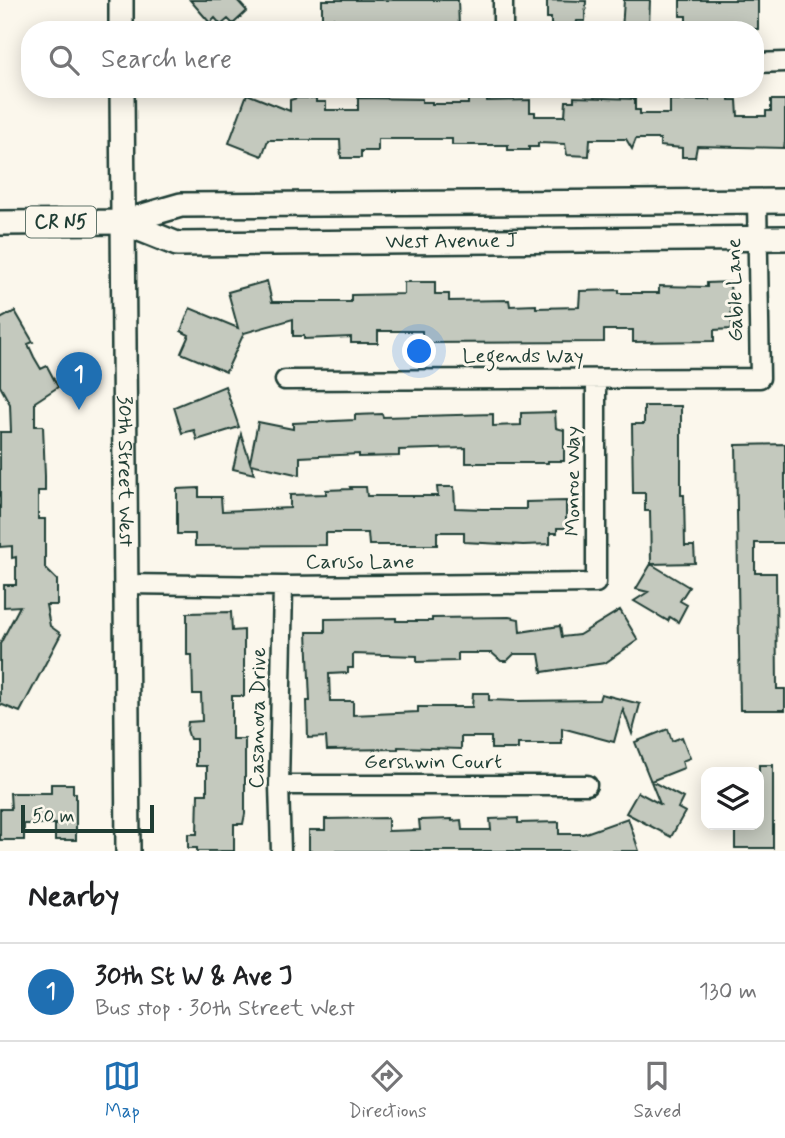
<!DOCTYPE html>
<meta charset="utf-8">
<style>
body{margin:0;font-family:Mynerve,sans-serif;background:#f6f6f6;color:#202124}
.controls{position:absolute;right:21px;bottom:21px;display:grid;overflow:hidden;border-radius:14px;box-shadow:0 4px 18px #0003}
.controls button{width:63px;height:63px;display:grid;place-items:center;padding:0;border:0;border-bottom:2px solid #e0e0e0;background:#fff;color:#202124;font:35px sans-serif}
.scale{position:absolute;left:21px;bottom:18px;width:133px;box-sizing:border-box;padding-left:7px;border:4px solid #1f3d34;border-top:0;font-size:19px;line-height:24px;white-space:nowrap;color:#1f3d34;-webkit-text-stroke:5px #fbf7ec;paint-order:stroke}
.you{position:absolute;left:420px;top:352px;width:24px;height:24px;margin:-18px;border:5px solid #fff;border-radius:50%;background:#1a73e8;box-shadow:0 0 0 10px #1a73e833}
.badge{display:grid;place-items:center;width:46px;height:46px;border-radius:50%;background:#1f6fb2;color:#fff;font-size:23px;font-weight:700}
.pin{position:absolute;translate:-50% -58px;filter:drop-shadow(0 2px 4px #0008)}
.pin::after{content:'';position:absolute;top:37px;width:24px;height:21px;background:inherit;clip-path:polygon(0 0,100% 0,50% 100%)}
.list{margin:0;padding:0;list-style:none}
h2{display:flex;justify-content:space-between;align-items:center;height:91px;margin:0;padding:0 28px;font-size:30px}
h2 small{font-size:23px;font-weight:400;color:#757577}
.list li{display:grid;grid-template-columns:46px 1fr auto;gap:21px;align-items:center;box-sizing:border-box;height:98px;padding:0 28px;border-top:2px solid #e0e0e0}
.list b{display:block;font-size:26px;white-space:nowrap}
.list p{margin:0;font-size:23px;white-space:nowrap;color:#757577}
.list em{font-size:23px;font-style:normal;color:#757577}
.icon{flex:none;width:38px;height:38px;fill:none;stroke:currentColor;stroke-width:2;stroke-linecap:round;stroke-linejoin:round}
.map{position:relative;flex:none;width:785px;height:851px;overflow:hidden}
.search{position:absolute;background:#fff;box-shadow:0 4px 18px #0003;left:21px;right:21px;top:21px;height:77px;display:flex;align-items:center;gap:18px;box-sizing:border-box;padding:0 24px;border-radius:28px;color:#757577;font-size:26px}
.sheet{height:189px;background:#fff}
nav{display:flex;justify-content:space-around;align-items:center;box-sizing:border-box;height:98px;border-top:2px solid #e0e0e0;background:#fff;font-size:19px;color:#757577}
nav a{display:grid;justify-items:center;gap:4px}
nav .on{color:#1f6fb2}
.map>svg:first-child{display:block}
</style>
<div class="map">
<svg width="785" height="851" viewBox="0 0 785 851">
<rect width="100%" height="100%" fill="#fbf7ec"/>
<filter id="ink" filterUnits="userSpaceOnUse"><feTurbulence type="fractalNoise" baseFrequency=".0143" numOctaves="2"/><feDisplacementMap in="SourceGraphic" scale="14" xChannelSelector="R" yChannelSelector="G"/><feConvolveMatrix kernelMatrix="1 2 1 2 8 2 1 2 1" color-interpolation-filters="sRGB"/></filter>
<g filter="url(#ink)">
<!-- building -->
<path fill="#c4c9be" stroke="#1f3d34" stroke-width="2" d="M190,0H237L247,11L233,24L228,19L221,25L215,18L210,23Z
M322,0H458L459,27L434,30L422,29V25H390V30H333V18H322Z
M547,0L586,1L585,21H577L576,26L551,25V18H547Z
M624,0H650L649,27L640,26V30H622Z
M680,0H758V29H731V27L688,28L686,26V16H680Z
M247,94L290,111V100L297,98H316V102H326V110H358V98L422,99V102H432V104H468V98H487V101L530,100V112H535V116H565L566,101H574V97L635,99V110H640V114H670V100H710V96H729V100H737L738,116H766V111H771V100H785V141L784,148L697,146L695,157H682V148L660,146V139H636L632,149L626,139H590L589,156L567,155L565,144L538,143V147H529V150H508V145H452V139H378V151H361V158H341L340,140H268L262,156L229,143Z
M267,281L272,302H351V295L404,294V282H435V294H449V301L509,300L510,306L536,305V308L579,307L580,291L619,290V293H659V286L707,287V283L730,282L732,329L714,330V341L633,342V330H604V342L422,343V331H378V343H351V337L304,339V336H293V319L244,333L226,372L181,353L189,335L181,331L190,308L238,328L228,292Z
M15,311L33,342L28,344L34,357L41,369L47,366L58,387L35,402V426H43L45,476V491H38V519H45V568L57,580V605H46L50,626L61,634L20,712L0,704V644L20,606L4,607V585H16V557L12,558V546L0,547V432H11L10,404L0,386V319Z
M225,386L239,427L197,440L194,430L182,433L174,407Z
M644,406H681V495H684L685,546H694L695,563L651,564L650,511H645V493H633L632,424H644Z
M555,412L556,428L564,430V461H548V463H466V448L399,450V456L359,457V454L300,457V475L251,464L254,474L233,469L241,434L250,462L258,422L293,429V423L355,420V415L382,414L383,417L493,414V426L521,425V413Z
M785,444V543H755V573H776L777,689H785V710H740L736,445Z
M350,487H366L367,496H438L437,487H454L455,508L482,509H526V502L566,501V528H557V533H550V544L523,545L464,542V532H437V545H369L368,533H326V545L195,546V534H177V489L199,488V497H221L222,511L290,508V495L326,494V490L351,489Z
M651,564L689,587L680,601L687,605L678,622L670,617L668,621L634,601L648,592L636,589Z
M620,610L638,640L605,663L542,672L539,654H514L507,661H501L492,653H458V661L417,662V656L353,654V668H348V673L329,674L330,701H353V715L418,712V707H472L473,693H489V700L518,701L599,700L601,694L640,704L632,734L623,709L614,742L562,728V744H518V749H491V737H461V749L398,747V749L327,750L326,737L308,738L307,701H310L307,632H325V619L396,618V621H432V618L509,617L519,619L520,632L560,626L562,637L579,635Z
M231,612L232,631L244,630V696H232V739H245V814L243,824H234V851H197V848H188V834H197L198,794H207V766H196V739H190L187,730L188,722L202,721L201,694H193L192,655H187V613Z
M668,729L672,741L682,737L690,758L682,761L684,768L651,781L683,798L678,808L685,812L671,837L626,813L638,792L660,804L635,742Z
M759,765H773V848H735V825H759Z
M51,784H73V793H76V840H55V824H24V840H0V809H11L10,793H51Z
M388,818V831L420,830L419,820L452,819V821L461,820L462,830H491L490,819L518,818V823L559,822V834H583L628,818L639,851H309V830H325V819Z"/>
<g fill="none" stroke-linecap="round" stroke-linejoin="round">
<defs>
<path id="minor" d="M503,30V0
M755,63L785,62
M285,380L760,378L757,201
M125,584L283,586L596,583V379
M279,785H587
M281,851L279,785L283,586"/>
<g id="major">
<path d="M121,0V30"/>
<path id="s1" d="M122,89L128,851"/>
<path id="s2" d="M122,222L177,244L785,238"/>
<path d="M0,223L122,222L181,205L785,201"/>
</g>
</defs>
<!-- minor casing -->
<use href="#minor" stroke="#1f3d34" stroke-width="23"/>
<!-- major casing -->
<use href="#major" stroke="#1f3d34" stroke-width="28"/>
<!-- minor -->
<use href="#minor" stroke="#fbf7ec" stroke-width="18"/>
<!-- major -->
<use href="#major" stroke="#fbf7ec" stroke-width="23"/>
</g>
</g>
<g text-anchor="middle" dominant-baseline="central" stroke-width="6" stroke-linejoin="round" paint-order="stroke">
<!-- shield labels -->
<rect fill="#fbf7ec" stroke="#61756b" stroke-width="2" x="26" y="206.5" width="70" height="31" rx="5"/>
<g font-size="19" font-weight="bold" fill="#1f3d34">
<text x="61" y="222">CR N5</text>
</g>
<!-- street labels -->
<g font-size="21" fill="#1f3d34" stroke="#fbf7ec">
<text stroke="none"><textPath href="#s2" startOffset="334">West Avenue J</textPath></text>
<text transform="translate(735 290) rotate(-91)">Gable Lane</text>
<text x="523" y="356">Legends Way</text>
<text stroke="none"><textPath href="#s1" startOffset="382">30th Street West</textPath></text>
<text transform="translate(573 481) rotate(-90)">Monroe Way</text>
<text x="360" y="562">Caruso Lane</text>
<text transform="translate(258 718) rotate(-89)">Casanova Drive</text>
<text x="433" y="762">Gershwin Court</text>
</g>
</g>
</svg>
<div class="controls">
<button><svg class="icon" aria-label="layers" viewBox="0 0 24 24"><path d="M12 4l9 5-9 5-9-5zM3 14l9 5 9-5"/></svg></button>
</div>
<div class="scale">50 m</div>
<div class="you"></div>
<div class="pin badge" style="left:79px;top:410px">1</div>
<div class="search"><svg class="icon" aria-label="search" viewBox="0 0 24 24"><circle cx="10" cy="10" r="6"/><path d="M15 15l6 6"/></svg>Search here</div>
</div>
<section class="sheet">
<h2>Nearby<small></small></h2>
<ul class="list">
<li><span class="badge">1</span><div><b>30th St W &amp; Ave J</b><p>Bus stop · 30th Street West</p></div><em>130 m</em></li>
</ul>
</section>
<nav>
<a class="on"><svg class="icon" aria-label="map" viewBox="0 0 24 24"><path d="M3 6l6-2 6 2 6-2v14l-6 2-6-2-6 2zM9 4v14M15 6v14"/></svg>Map</a>
<a><svg class="icon" aria-label="directions" viewBox="0 0 24 24"><path d="M12 3l9 9-9 9-9-9zM9 14v-3h6M13 9l2 2-2 2"/></svg>Directions</a>
<a><svg class="icon" aria-label="saved" viewBox="0 0 24 24"><path d="M7 4h10v16l-5-4-5 4z"/></svg>Saved</a>
</nav>
